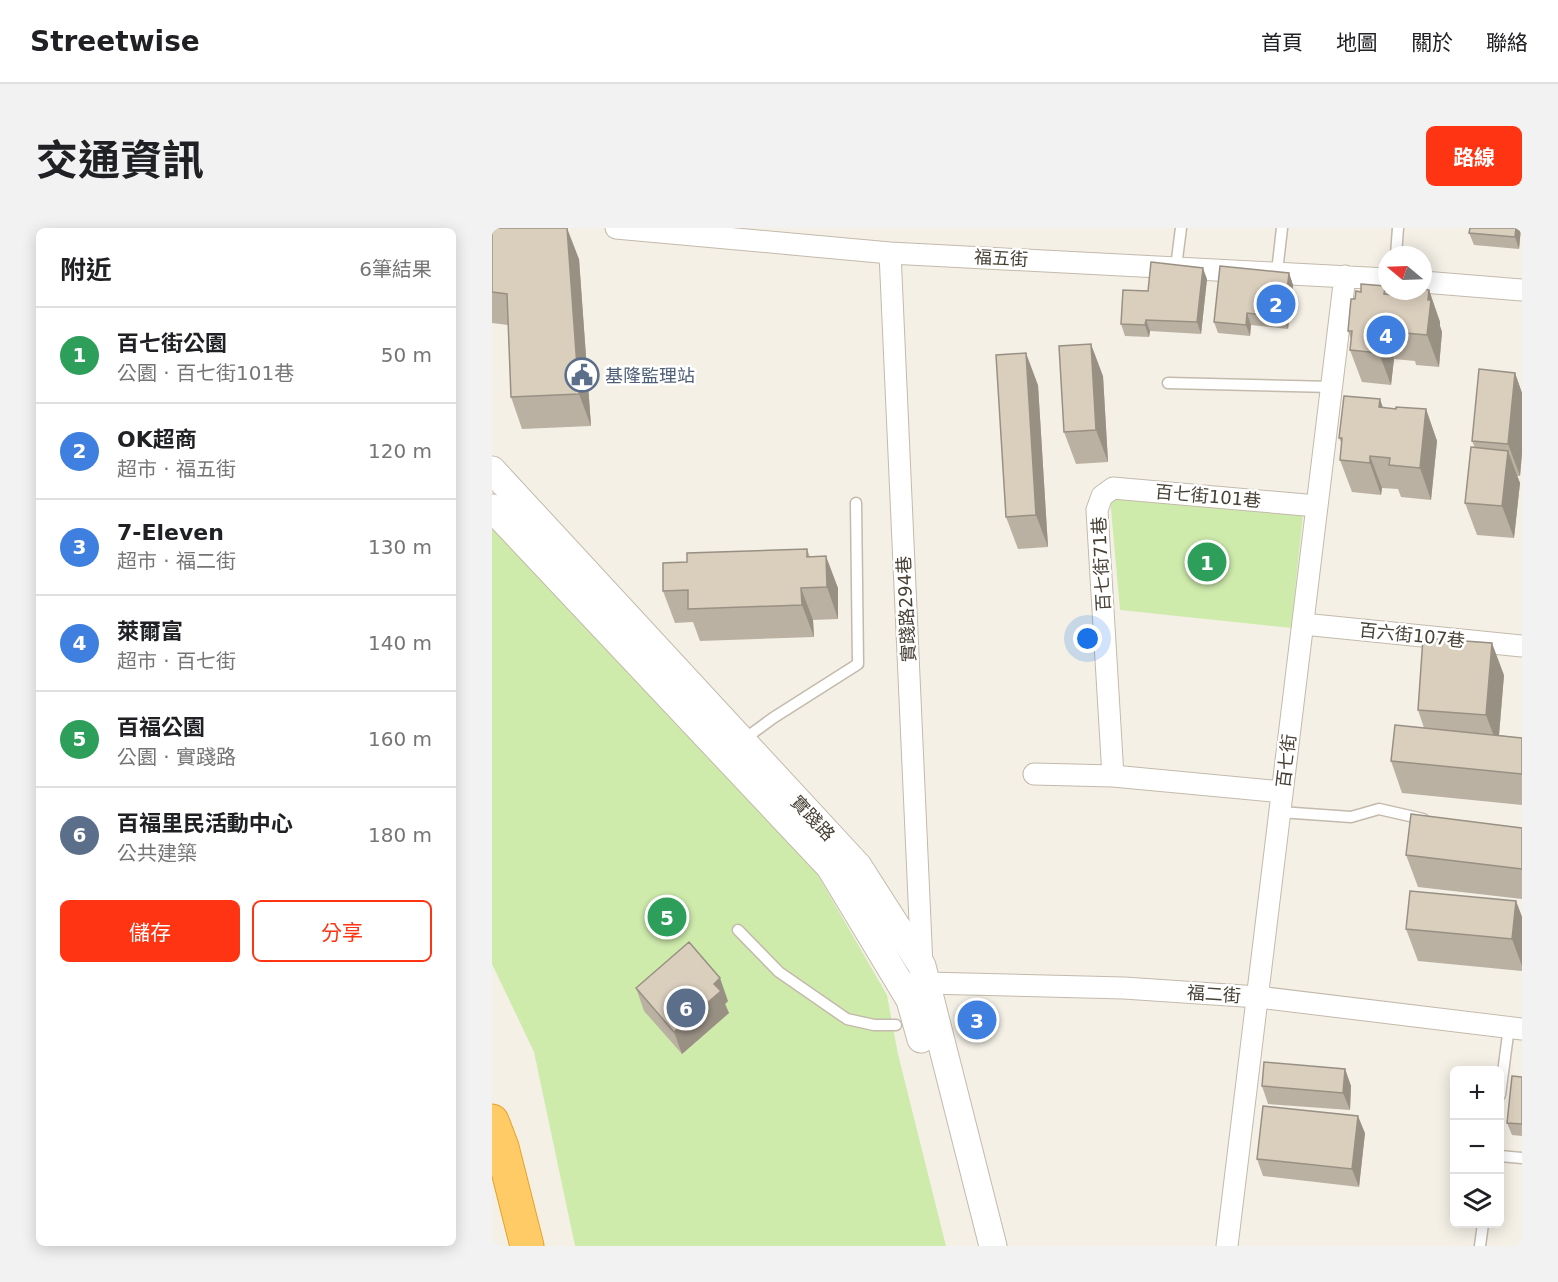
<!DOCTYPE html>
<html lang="zh-TW">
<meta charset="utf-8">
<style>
body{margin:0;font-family:"DejaVu Sans","Noto Sans TC",sans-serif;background:#f2f2f2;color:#202124}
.controls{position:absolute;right:18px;bottom:18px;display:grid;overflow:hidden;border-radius:9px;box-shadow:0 3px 15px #0003}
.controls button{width:54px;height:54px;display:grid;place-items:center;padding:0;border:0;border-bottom:2px solid #e0e0e0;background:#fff;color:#202124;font:30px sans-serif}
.compass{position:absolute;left:886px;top:18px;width:54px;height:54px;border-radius:50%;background:#fff;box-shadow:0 3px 15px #0003;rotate:289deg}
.you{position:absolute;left:596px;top:411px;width:21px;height:21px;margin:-15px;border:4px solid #fff;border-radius:50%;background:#1a73e8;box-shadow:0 0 0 9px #1a73e833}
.badge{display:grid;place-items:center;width:39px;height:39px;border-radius:50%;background:#ff3412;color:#fff;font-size:20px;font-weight:700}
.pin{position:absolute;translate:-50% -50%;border:3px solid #fff;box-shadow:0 2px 6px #0006}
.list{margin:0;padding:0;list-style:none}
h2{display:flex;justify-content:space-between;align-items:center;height:78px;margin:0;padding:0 24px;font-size:26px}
h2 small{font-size:20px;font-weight:400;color:#757577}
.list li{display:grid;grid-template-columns:39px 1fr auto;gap:18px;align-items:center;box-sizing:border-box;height:96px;padding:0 24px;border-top:2px solid #e0e0e0}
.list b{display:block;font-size:22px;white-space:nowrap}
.list p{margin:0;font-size:20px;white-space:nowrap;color:#757577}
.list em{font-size:20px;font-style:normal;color:#757577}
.actions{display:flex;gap:12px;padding:18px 24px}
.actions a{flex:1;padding:14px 0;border:2px solid #ff3412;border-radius:9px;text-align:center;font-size:21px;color:#ff3412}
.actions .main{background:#ff3412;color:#fff}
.icon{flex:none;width:33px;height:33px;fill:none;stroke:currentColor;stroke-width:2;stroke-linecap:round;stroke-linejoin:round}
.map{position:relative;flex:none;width:1030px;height:1018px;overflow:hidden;border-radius:9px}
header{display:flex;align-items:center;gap:36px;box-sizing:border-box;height:84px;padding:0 30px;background:#fff;border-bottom:2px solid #e0e0e0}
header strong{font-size:28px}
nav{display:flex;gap:33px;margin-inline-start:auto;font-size:21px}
.intro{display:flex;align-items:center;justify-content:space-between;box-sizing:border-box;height:144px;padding:0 36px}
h1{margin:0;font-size:42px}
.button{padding:15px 27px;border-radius:9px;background:#ff3412;color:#fff;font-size:21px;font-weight:700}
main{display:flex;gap:36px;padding:0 36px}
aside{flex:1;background:#fff;border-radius:9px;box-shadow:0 3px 15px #0003}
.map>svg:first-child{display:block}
</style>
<header>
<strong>Streetwise</strong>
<nav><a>首頁</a><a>地圖</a><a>關於</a><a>聯絡</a></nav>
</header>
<div class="intro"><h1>交通資訊</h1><a class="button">路線</a></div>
<main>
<aside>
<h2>附近<small>6筆結果</small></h2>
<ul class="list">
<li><span class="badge" style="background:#2e9e5b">1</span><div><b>百七街公園</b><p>公園 · 百七街101巷</p></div><em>50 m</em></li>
<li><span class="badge" style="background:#3f7fe0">2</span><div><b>OK超商</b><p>超市 · 福五街</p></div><em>120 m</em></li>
<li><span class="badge" style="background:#3f7fe0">3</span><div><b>7-Eleven</b><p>超市 · 福二街</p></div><em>130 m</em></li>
<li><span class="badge" style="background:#3f7fe0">4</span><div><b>萊爾富</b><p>超市 · 百七街</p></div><em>140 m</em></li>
<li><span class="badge" style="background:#2e9e5b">5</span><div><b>百福公園</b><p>公園 · 實踐路</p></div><em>160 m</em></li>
<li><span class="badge" style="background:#5c6f8a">6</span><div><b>百福里民活動中心</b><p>公共建築</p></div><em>180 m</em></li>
</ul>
<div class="actions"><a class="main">儲存</a><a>分享</a></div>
</aside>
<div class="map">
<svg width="1030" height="1018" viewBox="0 0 1030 1018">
<rect width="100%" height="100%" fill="#f4f0e6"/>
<!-- green -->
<path fill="#cfebac" d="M618,270L811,287L799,400L628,382Z
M0,298L323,642L395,767L406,826L454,1018H83L42,824L0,736Z"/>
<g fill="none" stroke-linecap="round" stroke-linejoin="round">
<defs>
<path id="service" d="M904,27L906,0
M684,39L689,0
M785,44L790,0
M676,155L840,159
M251,512L281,490L366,436L364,275
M788,584L859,589L887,581L931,591
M246,702L287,744L355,791L382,797H404
M1008,867L1017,799
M1008,928L1030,930
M988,1018L991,996"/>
<path id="minor" d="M124,0L398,25L895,51
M398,25L430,738
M931,54L1030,62
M811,396L1030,418
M542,546L621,548L790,564
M621,548L605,282L610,268L621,260L825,278
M425,765L434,755L632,760L766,769L1030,801
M735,1018L853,48"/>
<path id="tertiary" d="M0,242L366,638L430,738L501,1018
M0,280L338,639L418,772L429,811"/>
<path id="motorway" d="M0,893L10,919L35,1018"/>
</defs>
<!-- service casing -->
<use href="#service" stroke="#c3baab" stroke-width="13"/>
<!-- minor casing -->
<use href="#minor" stroke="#c3baab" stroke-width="23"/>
<!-- tertiary casing -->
<use href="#tertiary" stroke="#c3baab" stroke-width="29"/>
<!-- motorway casing -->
<use href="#motorway" stroke="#e8a12c" stroke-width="35"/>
<!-- service -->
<use href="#service" stroke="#fff" stroke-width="10"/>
<!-- minor -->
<use href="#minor" stroke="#fff" stroke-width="21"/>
<!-- tertiary -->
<use href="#tertiary" stroke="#fff" stroke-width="27"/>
<!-- motorway -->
<use href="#motorway" stroke="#ffcb66" stroke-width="33"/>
</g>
<!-- wall -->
<path fill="#bbb1a3" d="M0,0L87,31L99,198L30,201L19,169L16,97L0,95Z
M978,0H1029L1027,21L982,17L977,5Z
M797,45L801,57L796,101L759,97L758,108L726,105L722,94Z
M715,51L709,106L658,103L657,109L633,108L629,96L656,63Z
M893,58L896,67L911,68L937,62L948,94V98L950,104L947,139L924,137L923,133L902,131L899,157L870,154L858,122L859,111L856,103L863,71L869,64Z
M1023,145L1030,165V225L1028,248H1025L1028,255L1022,310L985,307L973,275L983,220L980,213Z
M611,148L616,234L584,236L572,204Z
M546,157L556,319L526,321L514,289Z
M891,180L904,181H934L945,213L939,272L909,269L906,261L890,260L889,267L860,264L848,232L850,216L847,210Z
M315,321L318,329L346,360V391L321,392L322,409L208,413L201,394L183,395L171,363L195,334Z
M1012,447L1007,507L1030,510V577L910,565L899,533L932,500L926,482Z
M1030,600V671L926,659L914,627Z
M1024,673L1030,689V743L926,733L914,701Z
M144,760L236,773L233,776L237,785L190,826L152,783Z
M853,841L859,858L858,882L776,876L770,858Z
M1030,849V908L1020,907L1015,895Z
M873,905L867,959L771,948L765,931Z"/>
<!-- shaded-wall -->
<path fill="#999084" d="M75,0L87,31L99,198L87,166Z
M1024,0H1029L1027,21L1023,9Z
M711,40L715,51L709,106L705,94Z
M797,45L801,57L796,101L792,89Z
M937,62L948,94V98L950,104L947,139L935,107Z
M755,85L759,97L758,108L754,97Z
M654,92L658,103L657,109L653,97Z
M890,99L902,131L899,157L887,125Z
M599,116L611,148L616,234L604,202Z
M534,125L546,157L556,319L544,287Z
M1023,145L1030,165V225L1028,248L1016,216Z
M888,171L899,203L887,179Z
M934,181L945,213L939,272L928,240Z
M1016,223L1028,255L1022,310L1010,278Z
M878,228L890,260L889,267L878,235Z
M334,328L346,360V391L335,359Z
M309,360L321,392L322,409L310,377Z
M1000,415L1012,447L1006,519L994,487Z
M1024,673L1030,689V738L1020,711Z
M228,750L236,773L233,776L237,785L190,826L182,804L222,756Z
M853,841L859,858L858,882L851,865Z
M866,888L873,905L867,959L860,941Z"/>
<!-- building -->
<path fill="#dacebd" stroke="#999084" stroke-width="1.5" d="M0,0H75L87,166L19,169L15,66L0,64Z
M978,0H1024L1023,9L977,5Z
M659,34L711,40L705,94L654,92L653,97L629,96L631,62L656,63Z
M728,38L797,45L792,89L755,85L754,97L722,94Z
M869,56L893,58L892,66L911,68V63H931V61L937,62L936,72H939L935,107L913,105V101L890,99L887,125L858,122L860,103H856L859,71H863L864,63L869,64Z
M599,116L604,202L572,204L567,118Z
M534,125L544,287L514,289L504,127Z
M987,141L1023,145L1016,216L980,213Z
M852,168L888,171L887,179L904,181V179L934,181L928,240L897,237L898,230L878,228V235L848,232L850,210H847Z
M979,219L1016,223L1010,278L973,275Z
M315,321V329L334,328L335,359L309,360L310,377L196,381V362L171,363V335L195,334V325Z
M931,410L1000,415L994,487L926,482Z
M903,497L1030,510V546L899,533Z
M919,586L1030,600V641L914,627Z
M918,663L1024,673L1020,711L914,701Z
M197,714L228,750L222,756L229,763L182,804L144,760Z
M772,834L853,841L851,865L770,858Z
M1020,848L1030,849V896L1015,895Z
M771,878L866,888L860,941L765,931Z"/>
<!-- icons -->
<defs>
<symbol id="civic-ring" viewBox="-11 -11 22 22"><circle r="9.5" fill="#fff" stroke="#5c6f8a" stroke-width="1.5"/><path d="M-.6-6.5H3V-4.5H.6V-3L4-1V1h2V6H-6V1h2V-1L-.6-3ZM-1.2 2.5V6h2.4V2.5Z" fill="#5c6f8a"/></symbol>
</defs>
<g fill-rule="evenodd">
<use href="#civic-ring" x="71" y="128" width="38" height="38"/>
</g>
<g text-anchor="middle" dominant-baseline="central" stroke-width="5" stroke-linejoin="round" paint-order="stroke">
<!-- street labels -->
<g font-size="18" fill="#474035" stroke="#fff">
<text transform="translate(509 30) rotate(3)">福五街</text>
<text transform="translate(716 268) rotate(5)">百七街101巷</text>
<text transform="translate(609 336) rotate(-93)">百七街71巷</text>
<text transform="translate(414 381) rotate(-93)">實踐路294巷</text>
<text transform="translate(920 407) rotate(6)">百六街107巷</text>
<text transform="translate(794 533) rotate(-83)">百七街</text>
<text transform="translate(321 590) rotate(47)">實踐路</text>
<text transform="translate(722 766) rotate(4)">福二街</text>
</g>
<!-- service labels -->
<g font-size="18" fill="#4e5e75" stroke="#fff" text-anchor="start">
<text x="113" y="147">基隆監理站</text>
</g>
</g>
</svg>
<div class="controls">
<button>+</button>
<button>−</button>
<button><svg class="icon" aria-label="layers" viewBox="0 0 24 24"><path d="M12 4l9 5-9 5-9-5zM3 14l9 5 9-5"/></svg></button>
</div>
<svg class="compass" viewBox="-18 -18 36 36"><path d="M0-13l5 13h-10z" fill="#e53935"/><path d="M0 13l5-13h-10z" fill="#757577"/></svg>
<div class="you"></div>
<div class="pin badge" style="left:715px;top:334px;background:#2e9e5b">1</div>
<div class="pin badge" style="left:784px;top:76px;background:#3f7fe0">2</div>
<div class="pin badge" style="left:485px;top:792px;background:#3f7fe0">3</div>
<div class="pin badge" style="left:894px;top:107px;background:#3f7fe0">4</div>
<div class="pin badge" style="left:175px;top:689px;background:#2e9e5b">5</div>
<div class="pin badge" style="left:194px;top:780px;background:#5c6f8a">6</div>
</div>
</main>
